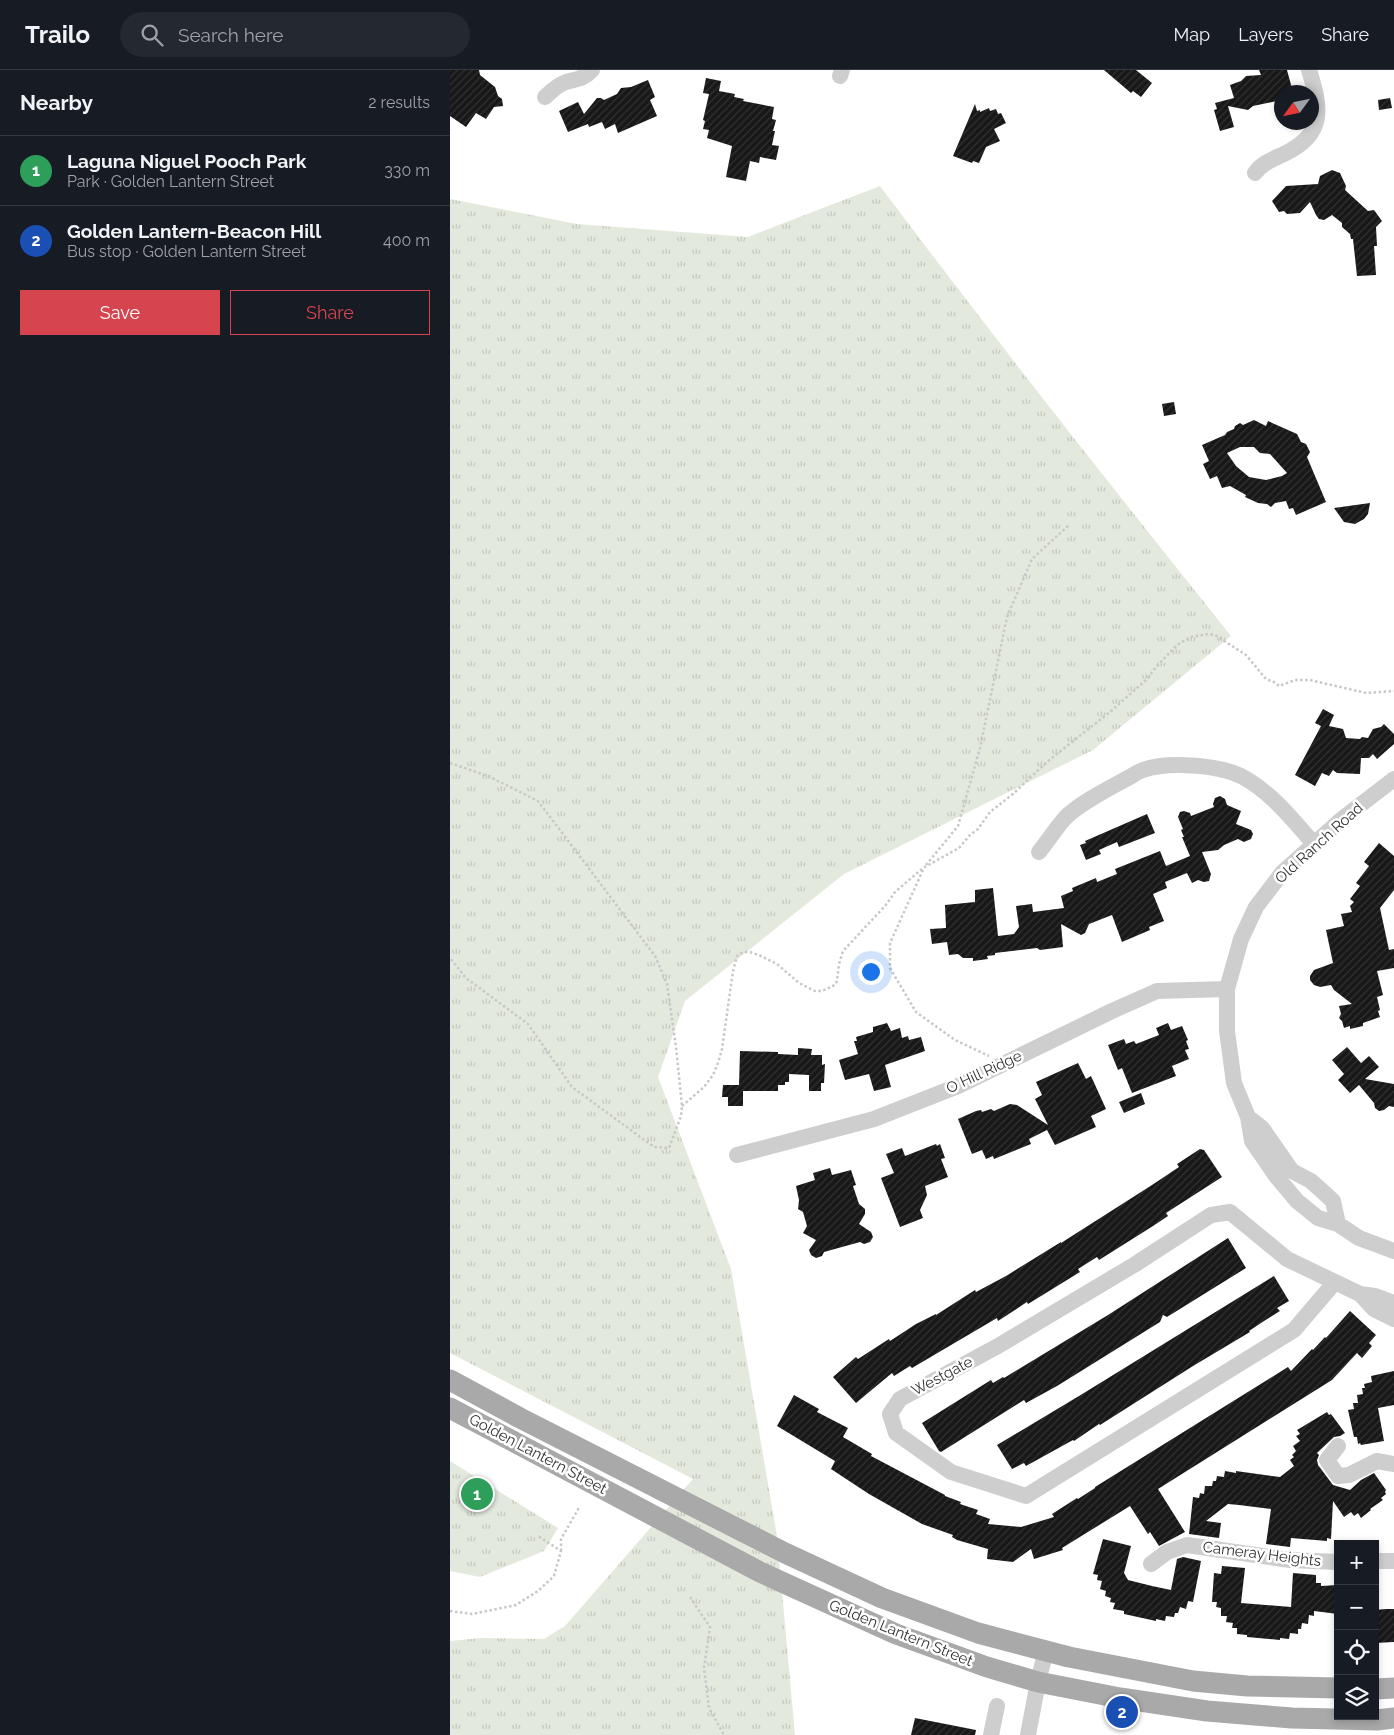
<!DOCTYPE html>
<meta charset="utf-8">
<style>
body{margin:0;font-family:Raleway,sans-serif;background:#242831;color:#f1f3f6}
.controls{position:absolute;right:15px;bottom:15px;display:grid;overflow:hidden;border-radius:0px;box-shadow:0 2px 8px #0003}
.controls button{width:45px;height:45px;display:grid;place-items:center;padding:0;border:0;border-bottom:1px solid #363941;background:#171b24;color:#f1f3f6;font:25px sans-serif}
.compass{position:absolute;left:824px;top:15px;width:45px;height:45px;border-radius:50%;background:#171b24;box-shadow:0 2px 8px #0003;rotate:237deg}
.you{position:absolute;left:420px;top:901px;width:18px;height:18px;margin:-12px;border:4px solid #fff;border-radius:50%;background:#1a73e8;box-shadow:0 0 0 8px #1a73e833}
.badge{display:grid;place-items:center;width:32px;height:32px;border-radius:50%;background:#d6444f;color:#fff;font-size:16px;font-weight:700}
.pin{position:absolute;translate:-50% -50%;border:2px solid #fff;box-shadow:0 1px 5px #0006}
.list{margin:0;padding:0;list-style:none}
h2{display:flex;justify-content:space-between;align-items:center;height:65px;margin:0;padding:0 20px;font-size:21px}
h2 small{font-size:16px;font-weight:400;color:#9ea1a6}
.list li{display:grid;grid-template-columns:32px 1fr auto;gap:15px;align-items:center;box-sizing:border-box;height:70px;padding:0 20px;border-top:1px solid #363941}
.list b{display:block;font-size:19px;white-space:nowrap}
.list p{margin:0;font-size:16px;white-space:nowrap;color:#9ea1a6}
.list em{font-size:16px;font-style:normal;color:#9ea1a6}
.actions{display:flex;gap:10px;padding:15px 20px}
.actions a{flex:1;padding:11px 0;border:1px solid #d6444f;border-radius:0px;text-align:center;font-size:18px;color:#d6444f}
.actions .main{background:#d6444f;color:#fff}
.icon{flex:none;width:28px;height:28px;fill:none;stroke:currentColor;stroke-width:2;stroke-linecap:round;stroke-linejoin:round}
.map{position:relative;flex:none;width:944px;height:1665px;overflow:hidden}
header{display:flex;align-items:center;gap:30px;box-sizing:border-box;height:70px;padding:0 25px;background:#171b24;border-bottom:1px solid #363941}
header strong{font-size:24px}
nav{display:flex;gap:28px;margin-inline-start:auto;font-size:18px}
.search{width:350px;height:45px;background:#242831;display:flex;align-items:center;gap:12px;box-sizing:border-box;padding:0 18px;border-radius:28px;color:#9ea1a6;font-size:19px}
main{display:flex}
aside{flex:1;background:#171b24}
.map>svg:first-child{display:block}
</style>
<header>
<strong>Trailo</strong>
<div class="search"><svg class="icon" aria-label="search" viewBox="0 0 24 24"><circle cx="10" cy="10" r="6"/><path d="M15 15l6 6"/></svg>Search here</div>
<nav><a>Map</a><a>Layers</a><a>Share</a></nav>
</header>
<main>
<aside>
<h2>Nearby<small>2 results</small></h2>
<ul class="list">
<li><span class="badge" style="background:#2e9e5b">1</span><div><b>Laguna Niguel Pooch Park</b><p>Park · Golden Lantern Street</p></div><em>330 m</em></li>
<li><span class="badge" style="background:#1a4fb4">2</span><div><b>Golden Lantern-Beacon Hill</b><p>Bus stop · Golden Lantern Street</p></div><em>400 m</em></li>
</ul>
<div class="actions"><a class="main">Save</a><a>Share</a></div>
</aside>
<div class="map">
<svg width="944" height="1665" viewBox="0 0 944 1665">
<defs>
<pattern id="grass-tufts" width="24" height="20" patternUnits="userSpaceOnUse" patternTransform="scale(1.25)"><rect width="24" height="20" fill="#e4e9dd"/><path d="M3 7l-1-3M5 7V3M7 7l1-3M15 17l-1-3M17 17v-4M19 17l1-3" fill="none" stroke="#c4c8be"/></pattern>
<pattern id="building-hatch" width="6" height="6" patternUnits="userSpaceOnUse" patternTransform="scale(1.25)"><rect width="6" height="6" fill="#181818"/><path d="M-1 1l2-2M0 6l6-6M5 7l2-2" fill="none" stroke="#313131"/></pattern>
</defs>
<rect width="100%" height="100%" fill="#fff"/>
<!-- grass -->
<path fill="url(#grass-tufts)" d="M430,116C544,268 662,417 781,566L643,680L394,804L235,931L208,1007L281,1199L327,1466L345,1665H0V1571L31,1568L94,1569L115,1556L243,1409L0,1283V129L127,154L298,167Z
M0,1391L108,1458L94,1481L30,1507L0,1501Z"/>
<!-- building -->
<path fill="url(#building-hatch)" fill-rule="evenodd" d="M0,0H29L30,5L45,17L48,26L52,29L53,36L44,37L36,49L26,43L16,57L0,46Z
M654,0H686L702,13L691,27L683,21L681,23Z
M809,0H837L843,22H832V30L803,36L798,40L778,36L784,57L770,61L764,40L767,39L765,33L784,28L780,15L791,11L796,6L811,5Z
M256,8L271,11L269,21L285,24L284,27L294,29L293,31L324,37L322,49L326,50L323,61H325L322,75L329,76L326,90L310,87L309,93L300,91L296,111L276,107L282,76L257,68L259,60L253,59L255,51L253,50L259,24L253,23Z
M198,10L205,27L200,30L207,46L168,63L165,54L155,59L152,52L139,57L138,54L118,62L109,41L128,32L134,44L147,28H151L154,30L167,24L171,18L181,17Z
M940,28L942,38L929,40L928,30Z
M525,34L527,41L530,40V42L539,38L540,41L546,39L548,44L551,43L556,53L544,59L550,71L536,77L529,93L523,91L522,93L503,86Z
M882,100L890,103L896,116L895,120L918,141L924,140L932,151L926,157L927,176H924L926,205L907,206L903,169H901L900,164L892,157V153L882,145L874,150L869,149L866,145L860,132L850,143L837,144L834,141L829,142L822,131L836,116L868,114L870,106Z
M724,332L726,344L714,346L712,334Z
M804,350L816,356L818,351L847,364L851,372L856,374L860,382L857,387L876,432L846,445L843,438L839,439L836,431L825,433L821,437L817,434L808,433L795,427L796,425L780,416L772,418L767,406L760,409L753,394L759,391L752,375L775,365L777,362L784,359L785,356L790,353L793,355ZM790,377H804L810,383L820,384L837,403L832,406L816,410L799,407L786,396L777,383Z
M920,433L918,444L914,449L905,454L894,452L884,438Z
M873,639L884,645L879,656L893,659L896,668L910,669L912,667L918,668L923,659L931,657L934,654L944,664V674L927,689L923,684L919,688H911L910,704L887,703L883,700L879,706L872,703L865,716L845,705L871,656L865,653Z
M770,726L775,729L777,735L791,741L786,754L801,760L803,764L801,769L794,772L788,769L774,775L768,780L752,782L761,804L759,811L754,812L748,810L742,813L737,803L715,812L717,818L703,824L714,851L699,857L700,860L672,872L662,845L639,854L635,863L631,865L611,854L613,877L590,880L587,878L545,883V885L537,886L538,889L523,891V888H513L508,884L499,885L497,872L482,874L480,859L496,858L495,835L525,832V820L543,818L548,866L564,864L569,857L566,836L582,834L583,842L614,838L611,826L623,821L622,818L646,808L647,812L667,804L665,799L710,781L716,796L740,786L732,767H734L731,760L733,759L728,747L730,742L734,741L740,743L741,746L764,737L763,734L765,728Z
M697,744L705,763L669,777L667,772L649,780L651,784L636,790L630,775L636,773L635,771Z
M929,773L944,786V820L930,838L939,880L944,879V898L927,901L933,925L927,927L930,940L928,941L930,947L913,953V956L900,959V956L894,958L892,951L889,948L891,944L889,936L902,934L884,920L881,915L870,917L864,915L860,910V906L864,900L883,893L876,860L894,856L891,844L902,842L900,836L904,832L900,829L910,816L906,813L919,796L914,792Z
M437,953L441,961L450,958L452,968L458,966L459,970L471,967L475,981L435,995L441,1017L424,1021L419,1004L395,1010L389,990L408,984L404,971H407L406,967L423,962V957Z
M718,953L721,960L732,956L738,970L736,971L739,979L735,980L739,989L722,996L726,1006L682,1023L672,998L668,1000L658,975L674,969L676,974L684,971L686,974L709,965L706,958Z
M897,977L911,993L919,986L929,997L915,1009L944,1014V1037L939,1036L934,1040L929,1041L925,1038L924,1033L909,1015L900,1023L888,1010L894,1004L882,990Z
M348,978L362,979L361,985H372V995L375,994L374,1013H371V1021H359V1005L339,1004V1012H335V1015H328V1021H293V1036H278V1027H272L273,1015H289L290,981L328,982V984L348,985Z
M628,993L636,1009L641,1006L656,1039L641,1046L646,1057L605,1075L597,1060L579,1069L581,1074L544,1089L543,1086L536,1089L532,1080L522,1084L508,1049L526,1041L531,1040L532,1042L541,1039L544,1041L560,1034L567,1035L598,1055L585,1029L592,1025L586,1012Z
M691,1023L695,1034L674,1043L669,1032Z
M486,1074L487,1076L490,1074L495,1088L491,1089L498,1107L475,1116L477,1125L470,1140L473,1148L450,1157L431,1108L444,1103L436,1084L452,1078L455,1086Z
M750,1079L754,1080L772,1107L716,1143L718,1146L703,1156L649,1190L647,1187L628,1199L630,1202L578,1234L577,1232L548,1251L547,1248L462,1298L460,1296L444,1306L442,1303L406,1333L383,1307L406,1287L408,1289L439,1269L440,1271L466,1254L486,1244V1245L525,1220L526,1222L556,1206L611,1172V1173L702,1115L729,1097L727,1094Z
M380,1098L382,1105L401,1100L406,1115L403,1116L409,1134L415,1139V1144L409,1154L421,1162L423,1167L420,1172L414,1174L410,1172L374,1182L372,1186L366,1188L361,1185L359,1180L366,1170L353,1163L357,1156L353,1142L348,1139L349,1130L346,1116L365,1110L363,1103Z
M778,1168L796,1198L717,1247L713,1245L710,1252L607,1316L576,1333L574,1330L491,1382L489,1381L472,1353L541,1310L543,1313L553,1307L554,1308L658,1245Z
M824,1206L839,1231L827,1238L830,1241L814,1251L799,1261L800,1262L743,1296L650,1355L649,1354L624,1371L623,1370L576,1396L574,1393L562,1399L547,1375L629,1326Z
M900,1241L926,1265L919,1273L922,1276L912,1288L907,1283L882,1310L708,1419L735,1462L709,1476L700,1462L698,1464L680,1436L612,1478L613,1480L584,1489L581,1479L563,1492L537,1489L538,1479L507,1470L502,1467L503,1465L472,1454L419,1424L381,1399L385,1391L327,1356L344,1325L369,1339L367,1342L398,1358L393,1367L422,1384L421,1386L495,1425V1426L511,1432L510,1434L528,1440L526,1444L540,1449L538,1454L571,1457L604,1447L602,1444L627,1428L628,1429L645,1418V1417L838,1297L841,1301L862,1279L863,1280L875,1267L876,1268Z
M944,1301V1335L928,1338L934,1371L911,1375L910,1373L908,1374L907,1367H904L898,1340L904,1339L903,1333H908L907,1325L913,1324L912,1318H915L914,1314L922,1312L921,1306Z
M877,1342L879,1345L881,1344L895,1363L890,1366L884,1367L867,1383L869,1385L867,1390L868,1395L883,1415L900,1420L911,1410L924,1403L936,1420L935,1422L936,1424L931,1428L933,1430L920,1439L921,1440L911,1448L908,1443L904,1446L901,1442L894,1447L883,1431L881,1469L877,1468V1471L841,1468L840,1477L816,1474L821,1439L789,1435L778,1434L756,1451L771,1453L769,1468L739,1464L743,1427L749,1428L750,1423L754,1424L755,1416H762L763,1411H766L767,1406L774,1407L775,1401L786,1403V1401L830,1407L844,1396L840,1390L844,1387L842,1385L846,1381L843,1376L850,1371L846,1366L850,1364L847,1360Z
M653,1469L681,1476L674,1503L678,1510L702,1516L721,1520L727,1489L733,1487L751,1491L743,1532L738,1531L736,1539L730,1537L728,1543H725L724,1547L716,1546L715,1551L706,1549V1551L674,1544V1541L663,1539L665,1533L660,1532L661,1528L655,1526L656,1521L650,1519L652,1511L647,1510L648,1505L643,1504Z
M772,1496L795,1498L791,1533L841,1537L843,1503L866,1505V1513H871V1516L888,1515V1544L864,1541V1546L859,1545L858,1554L852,1553L851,1559H848V1564L840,1563L839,1569L830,1568V1570L797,1567V1565L787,1564V1558H782L783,1553L776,1552L777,1546H771V1538L766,1537L767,1532H762L764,1503L771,1504Z
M936,1539H944V1572L925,1573V1540Z
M465,1648L526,1660L525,1665H461Z"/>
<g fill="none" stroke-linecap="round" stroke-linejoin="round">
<!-- path -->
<path stroke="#c8c8c8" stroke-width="2.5" stroke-dasharray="2.5 2.5" stroke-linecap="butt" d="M0,693L38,706L88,731L205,886L217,914L226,977L232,1036L231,1046L219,1078L204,1077L122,1017L78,954L16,908L0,888
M476,795L508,756L530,678L557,547L582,489L619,455
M473,800L440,873V898L466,942L505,970L539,986
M232,1036L254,1017L263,1005L268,993L272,979L283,901L287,886L293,882H300L311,886L327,894L349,913L365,921H372L385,915L387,911L389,894L393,881L435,836L445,822L473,798L509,778L520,765L528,759L540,742L563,724L598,691L660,642L696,610L706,597L727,575L741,567L758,564L765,565L796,585L816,609L826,613L829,616L845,610H860L916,623L944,621
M111,1481V1469L130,1436
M240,1527L260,1557L254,1598L259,1638L274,1665
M0,1541L22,1544L66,1535L88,1521L104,1506L111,1481L88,1466"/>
<!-- minor -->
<path stroke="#cecece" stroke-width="16" d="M390,6L392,0
M95,27C102,21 107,15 116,12C127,9 134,9 142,0
M805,103C812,93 823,89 834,84C876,64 871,38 859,0
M944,709L892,749L832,803L806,837L791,869L777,919V961L784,1013L798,1047L802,1071L826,1106L847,1131L868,1148L888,1154L909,1168L944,1181
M589,782C598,771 606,758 615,748C630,733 658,719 676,709C682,706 687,702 693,700C718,691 768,695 791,706C820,721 842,749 864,774
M798,1047L812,1058L842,1101L861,1111L883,1131L888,1154
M287,1085L424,1049L508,1016L662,941L707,921L777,919
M885,1212L844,1260L576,1426L501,1402L446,1363L440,1344L450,1329L548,1276L684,1195L761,1145L780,1142L837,1189L910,1224L925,1226L944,1233
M910,1224L924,1239L944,1249
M888,1376L877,1390L888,1406L899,1405L927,1391L944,1394
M925,1491H944
M701,1494L717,1482L737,1475L840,1490L888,1492
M541,1665L547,1636
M578,1665L588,1612L596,1580"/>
<!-- major -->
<path stroke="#a9a9a9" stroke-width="21" d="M0,1310L70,1348L335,1483L432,1528L528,1563L619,1587L743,1611L797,1616L888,1618
M0,1338L310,1502L446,1564L537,1597L588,1612L670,1628L757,1641L842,1648L927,1650L944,1648
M925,1619L944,1618"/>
</g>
<g text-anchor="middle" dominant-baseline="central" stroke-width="5" stroke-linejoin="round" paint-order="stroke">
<!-- street labels -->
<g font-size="15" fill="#313131" stroke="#fff">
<text transform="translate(869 773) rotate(-42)">Old Ranch Road</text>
<text transform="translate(534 1002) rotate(-25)">O Hill Ridge</text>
<text transform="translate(492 1306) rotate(-28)">Westgate</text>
<text transform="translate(88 1384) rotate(28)">Golden Lantern Street</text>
<text transform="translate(812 1484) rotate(7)">Cameray Heights</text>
<text transform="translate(451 1563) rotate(22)">Golden Lantern Street</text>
</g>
</g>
</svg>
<div class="controls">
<button>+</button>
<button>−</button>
<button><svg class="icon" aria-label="locate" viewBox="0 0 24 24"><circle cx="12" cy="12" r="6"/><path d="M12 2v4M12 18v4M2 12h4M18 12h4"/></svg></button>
<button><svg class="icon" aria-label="layers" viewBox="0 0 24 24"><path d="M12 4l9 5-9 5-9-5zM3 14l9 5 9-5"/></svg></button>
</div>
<svg class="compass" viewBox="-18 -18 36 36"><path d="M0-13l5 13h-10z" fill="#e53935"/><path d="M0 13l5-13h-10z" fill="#9ea1a6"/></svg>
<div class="you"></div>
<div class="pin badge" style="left:27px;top:1424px;background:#2e9e5b">1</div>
<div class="pin badge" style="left:672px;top:1642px;background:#1a4fb4">2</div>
</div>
</main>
